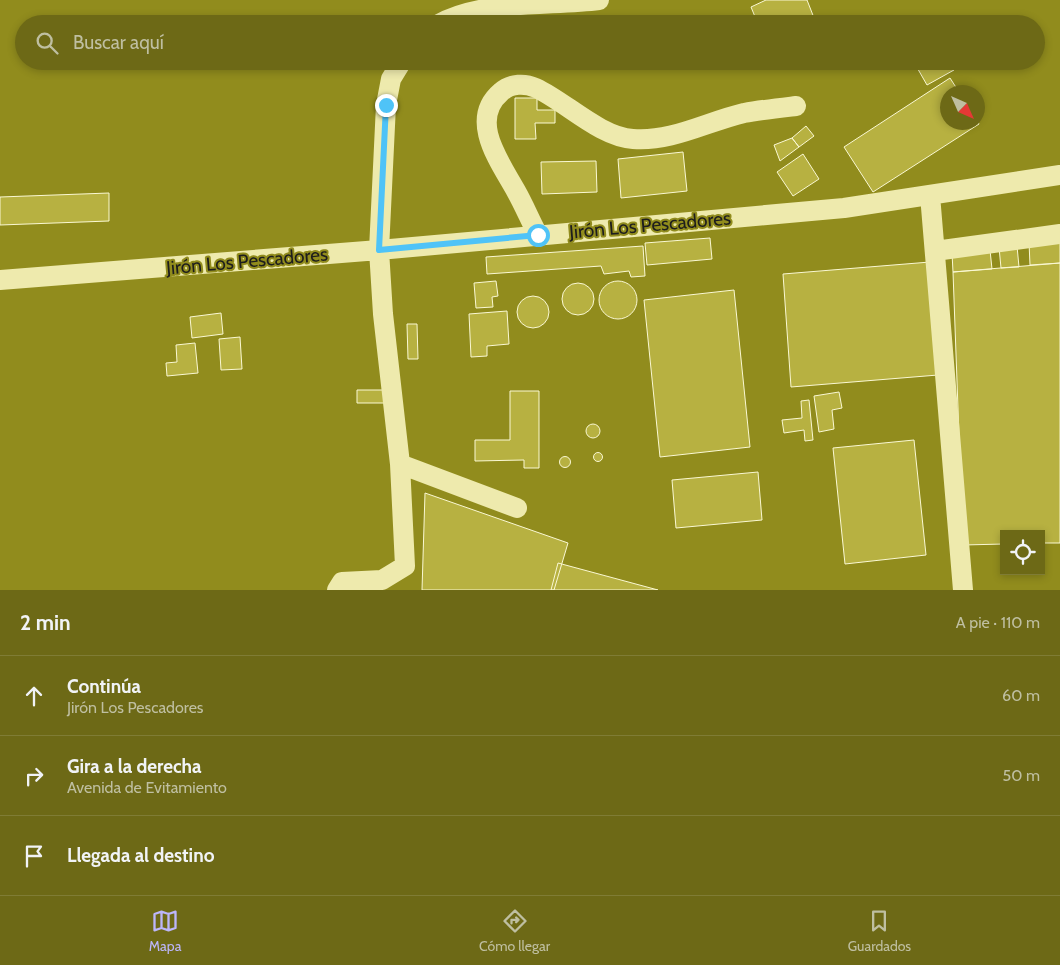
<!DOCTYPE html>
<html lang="es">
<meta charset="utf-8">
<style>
body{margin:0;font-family:Cabin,sans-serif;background:#726f1f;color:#f1f3f6}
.controls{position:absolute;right:15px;bottom:15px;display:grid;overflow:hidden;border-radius:0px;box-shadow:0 2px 8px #0003}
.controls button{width:45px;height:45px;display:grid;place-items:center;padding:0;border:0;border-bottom:1px solid #7f7c35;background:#6d6916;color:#f1f3f6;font:25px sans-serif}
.compass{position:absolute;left:940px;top:85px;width:45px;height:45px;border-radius:50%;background:#6d6916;box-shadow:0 2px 8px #0003;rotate:135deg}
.stop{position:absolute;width:15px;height:15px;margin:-11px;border:4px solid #4fc3f7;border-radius:50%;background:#fff}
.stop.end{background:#4fc3f7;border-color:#fff;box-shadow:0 1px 5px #0008}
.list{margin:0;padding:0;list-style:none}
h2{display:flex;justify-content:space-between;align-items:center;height:65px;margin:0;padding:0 20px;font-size:21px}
h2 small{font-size:16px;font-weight:400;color:#bfbfa1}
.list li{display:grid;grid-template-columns:32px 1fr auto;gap:15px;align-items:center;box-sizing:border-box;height:80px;padding:0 20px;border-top:1px solid #7f7c35}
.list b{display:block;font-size:19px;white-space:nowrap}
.list p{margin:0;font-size:16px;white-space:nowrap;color:#bfbfa1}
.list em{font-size:16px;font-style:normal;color:#bfbfa1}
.icon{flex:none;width:28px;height:28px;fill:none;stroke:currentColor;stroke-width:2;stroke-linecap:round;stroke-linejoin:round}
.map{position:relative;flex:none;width:1060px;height:590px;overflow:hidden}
.search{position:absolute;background:#6d6916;box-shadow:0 2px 8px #0003;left:15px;right:15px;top:15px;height:55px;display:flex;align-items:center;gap:12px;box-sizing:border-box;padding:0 18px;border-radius:28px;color:#bfbfa1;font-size:19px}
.sheet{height:305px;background:#6d6916}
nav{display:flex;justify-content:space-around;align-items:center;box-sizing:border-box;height:70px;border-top:1px solid #7f7c35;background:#6d6916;font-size:14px;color:#bfbfa1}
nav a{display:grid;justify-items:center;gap:2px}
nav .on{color:#bcb6fa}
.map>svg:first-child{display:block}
</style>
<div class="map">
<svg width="1060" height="590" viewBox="0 0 1060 590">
<rect width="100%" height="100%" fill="#918c1d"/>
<!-- building -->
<path fill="#b7b141" stroke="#faf8d3" d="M766,0H807L816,23L758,24L751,7Z
M921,61H949L954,70L927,85L915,64Z
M950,78L959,92H948V122H978L979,124L873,192L844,147Z
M515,98H537V110H555V123H535L536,139H515Z
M806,126L814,136L799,147L792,138Z
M792,138L799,147L780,161L774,145Z
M683,152L687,191L621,198L618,159Z
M803,154L819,179L793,196L777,172Z
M596,161L597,192L542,194L541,162Z
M109,193V221L0,225V197Z
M710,238L712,259L647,265L645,243Z
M1060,241V263L1030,265L1029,242Z
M643,246L645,276L631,277L629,271L604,274L601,266L487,274L486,257Z
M1017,246L1019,267L1001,268L999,247Z
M990,250L992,269L953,272L952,253Z
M930,262L938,375L791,387L783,274Z
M1060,263V543H1041V534H1004V544L963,545L953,272Z
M496,281L498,296L492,297L493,307L476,308L474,283Z
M599 300a19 19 0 1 1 38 0a19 19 0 1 1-38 0Z
M562 299a16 16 0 1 1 32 0a16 16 0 1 1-32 0Z
M734,290L750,447L660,457L644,300Z
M517 312a16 16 0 1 1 32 0a16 16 0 1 1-32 0Z
M507,311L509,344L487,346V356L471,357L469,314Z
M221,313L223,334L192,338L190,317Z
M407,324H417L418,359H408Z
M240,337L242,369L221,370L219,339Z
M195,343L198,373L167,376L166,363L177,362L176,345Z
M357,390H384V403H357Z
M510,391H539V468H524V460L475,461V440H510Z
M839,392L842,408L832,410L834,429L819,432L814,396Z
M809,400L813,440L805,441L804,430L784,433L782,420L802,418L801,401Z
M586 431a7 7 0 1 1 14 0a7 7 0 1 1-14 0Z
M914,440L926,555L845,564L833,448Z
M593.5 457a4.5 4.5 0 1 1 9 0a4.5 4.5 0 1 1-9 0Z
M559.5 462a5.5 5.5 0 1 1 11 0a5.5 5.5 0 1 1-11 0Z
M758,472L762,520L676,528L672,480Z
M425,493L568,543L554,590H422Z
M558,563L658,590H551Z"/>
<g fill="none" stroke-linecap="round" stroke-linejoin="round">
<!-- minor -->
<path stroke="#eeeaad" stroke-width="20" d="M439,24C481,0 550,6 599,0
M930,195L963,590
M538,235C530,220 524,205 516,191C500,162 468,120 501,92C511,83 525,83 536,88C566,102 600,137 633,139C672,142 706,122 744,113C761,110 779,108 796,106
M935,251L1060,234
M0,280L379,250L844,208L1060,175
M400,464L517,508
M337,590L342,582L382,580L405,566L400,464L383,314L379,250L386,105L391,79L402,61"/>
</g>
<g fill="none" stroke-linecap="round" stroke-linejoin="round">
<!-- route -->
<path stroke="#4fc3f7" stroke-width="6" d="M386,105L379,250L538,235"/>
</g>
<g text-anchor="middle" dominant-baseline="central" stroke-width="4" stroke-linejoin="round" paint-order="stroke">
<!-- street labels -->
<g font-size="19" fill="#1d1d1d" stroke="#918c1d">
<text transform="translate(650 225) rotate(-5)">Jirón Los Pescadores</text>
<text transform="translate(247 261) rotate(-5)">Jirón Los Pescadores</text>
</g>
</g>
</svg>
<div class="controls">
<button><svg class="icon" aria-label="locate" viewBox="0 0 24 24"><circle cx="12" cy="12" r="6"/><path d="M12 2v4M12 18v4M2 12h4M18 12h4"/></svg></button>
</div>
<svg class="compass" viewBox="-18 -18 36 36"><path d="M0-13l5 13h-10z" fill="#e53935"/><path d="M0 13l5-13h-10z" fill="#bfbfa1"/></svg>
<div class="stop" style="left:538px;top:235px"></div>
<div class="stop end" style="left:386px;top:105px"></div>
<div class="search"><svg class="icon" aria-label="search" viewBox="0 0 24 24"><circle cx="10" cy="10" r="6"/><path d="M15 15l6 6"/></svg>Buscar aquí</div>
</div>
<section class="sheet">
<h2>2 min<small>A pie · 110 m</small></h2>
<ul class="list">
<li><svg class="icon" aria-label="ahead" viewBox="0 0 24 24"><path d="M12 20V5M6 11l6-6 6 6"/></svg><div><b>Continúa</b><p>Jirón Los Pescadores</p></div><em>60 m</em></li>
<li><svg class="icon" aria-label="right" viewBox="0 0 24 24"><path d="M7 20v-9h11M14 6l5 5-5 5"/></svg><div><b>Gira a la derecha</b><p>Avenida de Evitamiento</p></div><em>50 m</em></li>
<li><svg class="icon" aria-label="arrive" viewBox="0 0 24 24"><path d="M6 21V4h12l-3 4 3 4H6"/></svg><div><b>Llegada al destino</b></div></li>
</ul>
</section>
<nav>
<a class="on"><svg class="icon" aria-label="map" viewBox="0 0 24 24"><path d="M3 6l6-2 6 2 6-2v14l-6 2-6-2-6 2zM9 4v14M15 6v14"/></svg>Mapa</a>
<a><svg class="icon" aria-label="directions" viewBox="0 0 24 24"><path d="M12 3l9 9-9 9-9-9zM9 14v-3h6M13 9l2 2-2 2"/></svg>Cómo llegar</a>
<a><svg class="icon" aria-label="saved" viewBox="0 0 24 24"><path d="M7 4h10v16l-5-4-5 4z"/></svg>Guardados</a>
</nav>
